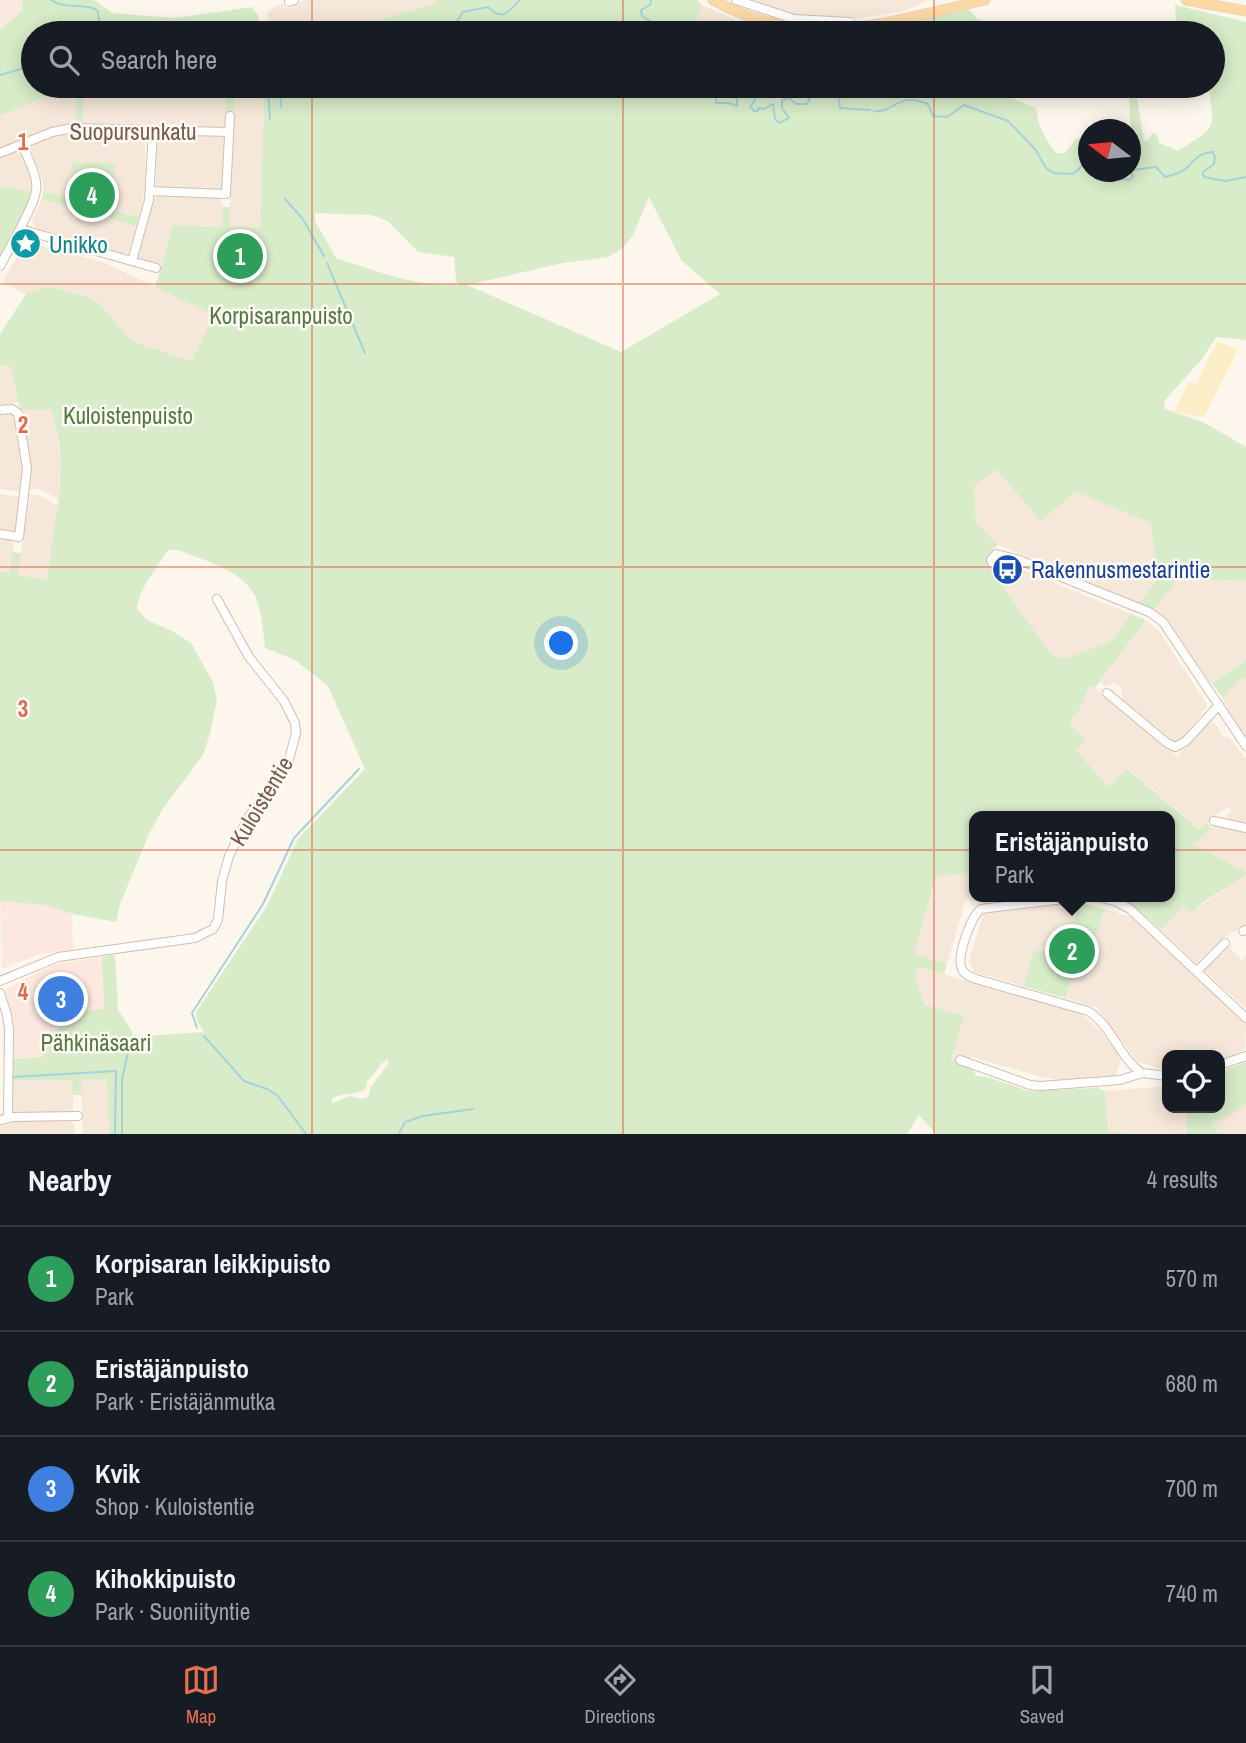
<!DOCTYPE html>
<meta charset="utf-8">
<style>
body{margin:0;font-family:"Archivo Narrow",sans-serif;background:#20242c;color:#f1f3f6}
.controls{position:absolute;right:21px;bottom:21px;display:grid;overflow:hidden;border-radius:14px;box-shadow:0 4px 18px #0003}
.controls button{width:63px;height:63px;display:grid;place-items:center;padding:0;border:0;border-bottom:2px solid #363941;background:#171b24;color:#f1f3f6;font:35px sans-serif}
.compass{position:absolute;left:1078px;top:119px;width:63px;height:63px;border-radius:50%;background:#171b24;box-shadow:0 4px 18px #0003;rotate:286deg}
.you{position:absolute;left:562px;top:644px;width:24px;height:24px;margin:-18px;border:5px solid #fff;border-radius:50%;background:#1a73e8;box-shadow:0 0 0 10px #1a73e833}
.badge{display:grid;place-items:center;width:46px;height:46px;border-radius:50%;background:#e76f51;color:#fff;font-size:23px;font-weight:700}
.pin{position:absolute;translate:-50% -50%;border:4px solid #fff;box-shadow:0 2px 7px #0006}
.popup{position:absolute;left:969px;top:811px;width:206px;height:91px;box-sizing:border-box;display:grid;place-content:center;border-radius:14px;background:#171b24;filter:drop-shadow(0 2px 5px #0005);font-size:23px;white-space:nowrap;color:#9ea1a6}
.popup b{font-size:26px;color:#f1f3f6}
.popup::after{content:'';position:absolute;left:50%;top:100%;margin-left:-14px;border:14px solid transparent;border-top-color:#171b24}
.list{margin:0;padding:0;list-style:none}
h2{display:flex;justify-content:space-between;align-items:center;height:91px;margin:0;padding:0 28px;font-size:30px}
h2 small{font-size:23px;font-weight:400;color:#9ea1a6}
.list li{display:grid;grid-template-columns:46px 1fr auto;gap:21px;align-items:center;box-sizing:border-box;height:105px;padding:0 28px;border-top:2px solid #363941}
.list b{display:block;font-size:26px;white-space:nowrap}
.list p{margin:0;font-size:23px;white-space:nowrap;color:#9ea1a6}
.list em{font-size:23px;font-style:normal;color:#9ea1a6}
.icon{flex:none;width:38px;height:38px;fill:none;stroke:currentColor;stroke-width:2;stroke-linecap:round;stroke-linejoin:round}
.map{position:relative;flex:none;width:1246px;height:1134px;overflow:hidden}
.search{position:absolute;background:#171b24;box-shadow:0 4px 18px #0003;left:21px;right:21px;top:21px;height:77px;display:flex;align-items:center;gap:18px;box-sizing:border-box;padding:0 24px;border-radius:38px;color:#9ea1a6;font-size:26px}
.sheet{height:511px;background:#171b24}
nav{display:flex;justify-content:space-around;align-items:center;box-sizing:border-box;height:98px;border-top:2px solid #363941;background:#171b24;font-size:19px;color:#9ea1a6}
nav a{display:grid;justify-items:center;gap:4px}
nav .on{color:#e76f51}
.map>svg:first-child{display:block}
</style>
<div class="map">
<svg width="1246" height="1134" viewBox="0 0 1246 1134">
<rect width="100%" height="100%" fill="#fdf6ec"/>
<!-- residential -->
<path fill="#f5e8da" d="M308,0H437L438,3L389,17L343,33H270L267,12L282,3L288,10L299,2Z
M742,0H929L905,11L849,20L793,16Z
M702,5L739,21L782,33H692Z
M753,86H846L781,103Z
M76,93L77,124L0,150V116L45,97Z
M83,93L227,97L226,123L222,128L83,124Z
M234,98L264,99L260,228L229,227Z
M76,132L145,135V189L139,217L110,209L114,193L71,197L43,192L42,178L30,148L31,145L49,137Z
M161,134L224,137L222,189L156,187V139Z
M16,151L21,152L33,179L34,192L0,186V157Z
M159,195L219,198L223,203L222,227L173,225L161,265L139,258L138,256L154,199Z
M42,199L137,226L128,252L123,254L36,229L32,220Z
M26,242L103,262L214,315L193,361L132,341L99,303L47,286L26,294L2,282Z
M0,365L11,367L19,402L0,406Z
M20,409H52L62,466L60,500L39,489H30L29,451Z
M9,412L14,416L20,441L22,458V492L0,489V414Z
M996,468L1041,521L1076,492L1151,523L1158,579L1139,603L998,545L976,522L974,487Z
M0,494L21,497L16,529L13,531L0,529Z
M30,495H38L59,506L47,580L17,575Z
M0,537L11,539L14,543L9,574L0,572Z
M1016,567L1131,614L1111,641L1064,659L1051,654L1000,583L1004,573Z
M1177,580L1246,581V660L1212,683L1203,674L1170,624L1154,610Z
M1146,620L1159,631L1207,704V707L1180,741L1176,743L1123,702L1121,687L1114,683L1106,687L1100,682Z
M1246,678V738L1227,709L1223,698L1241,679Z
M1090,684L1177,756L1206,722L1210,720L1214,722L1224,737H1229L1246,759V824L1228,820L1226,816L1232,811L1227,807L1200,829L1128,769L1109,789L1076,750L1069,723L1079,710Z
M1216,825L1246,832V872L1192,844Z
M974,872V897H1038L984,903L966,899L947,964L914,954L936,877Z
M1246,875V924L1222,939L1196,963L1161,930L1183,905L1191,912Z
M1080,902L1067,946L1047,953L1034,949L1023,986L974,972L969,961L983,914Z
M1104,909L1131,917L1246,1024L1245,1050L1220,1060V1055H1167V1070H1164L1137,1062L1097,1007L1065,998L1078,955L1089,958Z
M1229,947L1242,961L1246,956V1009L1204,970Z
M918,967L1080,1013L1102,1032L1121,1059L1116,1076L1060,1080L1042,1077L971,1057L969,1065L951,1059L914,978Z
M107,1078L109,1134H83L80,1080Z
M10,1080H73V1112L14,1114Z
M1167,1086V1108H1185L1187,1111V1134H1127L1108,1132L1105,1091Z
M1246,1105V1134H1218L1211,1124Z
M70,1121L74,1125L75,1134H0V1124L6,1122Z"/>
<!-- commercial -->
<path fill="#fde8e0" d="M0,0H23L22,11L0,29Z
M0,901L45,905L72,914L73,949L38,955L2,969Z
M102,957L104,1009L43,1057L13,1059V1026L6,993L8,988L42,970L60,963Z"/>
<!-- green -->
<path fill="#d8ecc9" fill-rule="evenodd" d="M23,0H94L112,13L175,18L252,7L258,15L260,33H33V86H755C775,100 781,107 799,86H997L1016,100L1036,108C1038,127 1045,138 1056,153H1065L1075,140L1085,136L1088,138V172H1130L1132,141L1128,86H1135L1144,141L1149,139L1152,133L1157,135L1159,143L1178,151C1218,125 1214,132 1209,86H1213V33H1177L1175,5L1246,22V340L1216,337L1202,359L1164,401L1165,409L1203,422L1246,447V581L1177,580L1154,610L1139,603L1158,579L1151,523L1076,492L1041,521L996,469L974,487L976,522L998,545C988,552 986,557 990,569L1051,654L1064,659L1111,641L1131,614L1146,620L1095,688L1090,685L1079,710L1069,723L1085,740L1076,750L1109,788L1127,769L1199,829L1207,823L1212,828L1193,844L1246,872V875L1202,903L1191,912L1183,906L1161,930L1140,911L1118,897H1170V816H974V872L936,877L914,954L947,964L944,974L918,967L915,978L925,1005L964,1016L951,1059L969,1065L977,1076L987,1077L1029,1091L1098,1088L1105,1091L1108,1131L1127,1134H936L919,1115L907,1134H109L107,1079L81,1080V1095H73L72,1080H10L13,1059L43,1057L42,1045L75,1012L104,1009L102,957L115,954L118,1010L132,1031V1042L146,1036L204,1032L197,1021L196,1012L267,906L298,839L365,769L328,686L295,660L265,648C263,631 262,609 254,594C239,569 203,560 178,550H168C157,568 139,588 137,609L147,620L172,631L191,643L213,682L217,700L210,734L203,755L162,810L149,834L120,904L116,922L72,914L45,905L0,901V572L9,573L13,552L21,554L18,575L47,580L61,484L60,449L52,410L20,409L11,367L0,365V334L26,294L47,286L84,296L99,303L132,341L192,361L214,315L155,287L173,225L222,227L223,207H230V227L260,228L264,99L234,98L233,114H226V97L83,93V124H77L75,93L45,97L0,116V29L22,11ZM649,197L681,260L720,294L621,352L467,285L563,263L608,257L622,249L633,235ZM315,213L372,215L388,221L418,252L454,257L456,281L459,284H465C422,289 376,271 336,258L315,221ZM388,1059V1064L371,1087L368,1097L361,1099L349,1096L332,1103V1099C342,1091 356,1097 366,1088L367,1081C376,1075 378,1064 388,1059Z
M437,0H697L702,5L692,33H343L389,17L437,3Z
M965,8L972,12L976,18L999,27L1009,33H854L909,23Z
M72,162L115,163L114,193L110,209L139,217L137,226L42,199L43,192L71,197Z
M0,186L34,192L21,220L0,257Z
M1246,660V678L1241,679L1223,698L1212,683Z
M1080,902L1104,909L1089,959L1078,956L1065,998L1023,986L1034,949L1047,953L1067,946Z
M1246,1062V1105L1212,1124L1218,1134H1187V1111L1185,1108H1220V1072Z"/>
<!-- sand -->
<path fill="#fcefc7" d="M1217,341L1238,350L1204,417L1174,412L1189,382L1196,385Z"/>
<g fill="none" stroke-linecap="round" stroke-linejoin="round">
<!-- stream -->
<path stroke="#a5d3da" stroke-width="2" d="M51,0C63,9 80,3 95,9L98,12L101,33
M440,33L441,25L456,23L463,12L488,7C503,22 508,12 520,0
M643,33L652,27L653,23L642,16L641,10L650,5L651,0
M667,33H672
M0,75L21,69L33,61
M280,86L281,107
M697,86V92L712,91L716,97V103H728L737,106V97L729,86
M755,86L756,98L750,107L754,111H758V108L764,109L773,104L775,119L779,123L789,118L782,108V100L789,98L796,104H807L813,91L823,86
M828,86L838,90L840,108L870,110
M268,88L270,119
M874,111C896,113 896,91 928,104L933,116L947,117L964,105L1008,121L1035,149L1046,168L1054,173L1073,174L1081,167L1088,152
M1112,172L1121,179L1129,180L1133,177L1131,173L1133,170L1156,167L1165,177C1172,175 1183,173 1188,167C1195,158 1200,153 1213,152L1215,157L1214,164L1203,172L1204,177L1225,181L1246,177
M285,199L302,218L324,256
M327,263L365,353
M197,1028L192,1013L263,904L294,838L359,769
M204,1036L244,1081L267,1089L277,1095L306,1134
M12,1077L116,1071L115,1134
M122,1134V1080L131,1038
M399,1134L405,1122L423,1116L473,1109"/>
<defs>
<path id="minor" d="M736,0L794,19L850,22
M289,2L294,0
M0,153L52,132L73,128L229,132
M150,191L226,194L230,116
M20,229C42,185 41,188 22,144
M132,261L149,200L153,130
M0,266L20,229L156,268
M0,410L12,409L18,413L27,468L19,537L0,534
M1019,560L1000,568L993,565L991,560L996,554L1019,560L1149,612L1163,622L1246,746
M1107,693L1167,743L1175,747L1186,741L1219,705
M1214,821L1246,828
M1081,897L981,909C971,916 956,957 962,969C964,975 971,977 976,979L1088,1011C1112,1025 1119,1058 1142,1073
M1099,897L1115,901L1130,909L1246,1018
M1243,931L1246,930
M1197,971L1225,943
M0,981L58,957L195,938L213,929L218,920L222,881L229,856L249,816L282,776L287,767L296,733L295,723L284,701L249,657L217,599
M0,993L7,1015L9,1029L8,1117
M960,1060L1030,1085L1040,1086L1120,1080L1142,1073L1167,1076
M1220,1065L1246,1056
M0,1120L12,1117L78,1116"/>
<path id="major" d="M713,0C808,53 886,22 985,0
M1186,0L1246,11"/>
</defs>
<!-- minor casing -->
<use href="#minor" stroke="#d1beb0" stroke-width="10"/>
<!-- major casing -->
<use href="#major" stroke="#dad1cd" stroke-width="11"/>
<!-- minor -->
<use href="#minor" stroke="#fff" stroke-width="8"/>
<!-- major -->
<use href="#major" stroke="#fbd9a5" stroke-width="10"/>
</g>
<!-- grid -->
<path fill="none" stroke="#dc6d51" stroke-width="2" stroke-opacity="0.55" d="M312,0V33M623,0V33M934,0V33M312,86V1134M623,86V1134M934,86V1134M0,284H1246M0,567H1246M0,850H1246"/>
<!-- icons -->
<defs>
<symbol id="sight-disc" viewBox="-11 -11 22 22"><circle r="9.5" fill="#0f9aa8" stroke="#fffaf3"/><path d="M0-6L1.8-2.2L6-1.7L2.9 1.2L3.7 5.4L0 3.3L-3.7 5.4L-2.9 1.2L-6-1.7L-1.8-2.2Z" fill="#fff"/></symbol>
<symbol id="bus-disc" viewBox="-11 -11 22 22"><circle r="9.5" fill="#1a4fb4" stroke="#fffaf3"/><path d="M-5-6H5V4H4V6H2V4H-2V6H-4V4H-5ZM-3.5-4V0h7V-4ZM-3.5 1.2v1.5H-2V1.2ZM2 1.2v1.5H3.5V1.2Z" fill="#fff"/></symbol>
</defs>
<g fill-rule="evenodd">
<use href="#sight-disc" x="8" y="226" width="35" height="35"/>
<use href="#bus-disc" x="990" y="552" width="35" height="35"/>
</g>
<g text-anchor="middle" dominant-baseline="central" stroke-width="5" stroke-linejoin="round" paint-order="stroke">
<!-- street labels -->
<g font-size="23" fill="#7a5c4d" stroke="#fffaf3">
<text x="133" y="131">Suopursunkatu</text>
<text transform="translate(261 801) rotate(-59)">Kuloistentie</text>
</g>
<!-- culture labels -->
<g font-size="23" fill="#0d838f" stroke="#fffaf3" text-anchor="start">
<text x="49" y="244">Unikko</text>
</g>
<!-- park labels -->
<g font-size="23" fill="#537a41" stroke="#fffaf3">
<text x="281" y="315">Korpisaranpuisto</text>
<text x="128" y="415">Kuloistenpuisto</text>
<text x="96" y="1042">Pähkinäsaari</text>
</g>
<!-- transit labels -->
<g font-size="23" fill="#164399" stroke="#fffaf3" text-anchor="start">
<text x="1031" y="569">Rakennusmestarintie</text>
</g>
</g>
<g font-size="23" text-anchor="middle" font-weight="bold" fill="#dc6d51" stroke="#fffaf3" stroke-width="5" stroke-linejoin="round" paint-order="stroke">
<text x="23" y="150">1</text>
<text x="23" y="433">2</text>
<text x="23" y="717">3</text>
<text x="23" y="1000">4</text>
</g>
</svg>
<div class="controls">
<button><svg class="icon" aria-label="locate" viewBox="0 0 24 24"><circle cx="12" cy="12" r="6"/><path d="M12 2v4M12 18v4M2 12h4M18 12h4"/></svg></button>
</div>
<svg class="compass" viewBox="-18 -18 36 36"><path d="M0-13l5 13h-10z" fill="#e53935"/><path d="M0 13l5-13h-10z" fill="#9ea1a6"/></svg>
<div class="you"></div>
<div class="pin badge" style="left:240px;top:256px;background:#2e9e5b">1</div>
<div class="pin badge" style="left:1072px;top:951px;background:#2e9e5b">2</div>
<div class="popup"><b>Eristäjänpuisto</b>Park</div>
<div class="pin badge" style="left:61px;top:999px;background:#3f7fe0">3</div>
<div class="pin badge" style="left:92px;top:195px;background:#2e9e5b">4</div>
<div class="search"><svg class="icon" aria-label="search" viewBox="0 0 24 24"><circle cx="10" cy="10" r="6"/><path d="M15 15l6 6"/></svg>Search here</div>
</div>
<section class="sheet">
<h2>Nearby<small>4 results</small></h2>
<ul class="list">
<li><span class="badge" style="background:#2e9e5b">1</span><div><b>Korpisaran leikkipuisto</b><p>Park</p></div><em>570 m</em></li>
<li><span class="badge" style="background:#2e9e5b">2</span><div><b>Eristäjänpuisto</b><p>Park · Eristäjänmutka</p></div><em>680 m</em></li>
<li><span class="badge" style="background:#3f7fe0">3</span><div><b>Kvik</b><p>Shop · Kuloistentie</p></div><em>700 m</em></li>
<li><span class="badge" style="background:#2e9e5b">4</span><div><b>Kihokkipuisto</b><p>Park · Suoniityntie</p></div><em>740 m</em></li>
</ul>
</section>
<nav>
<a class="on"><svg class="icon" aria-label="map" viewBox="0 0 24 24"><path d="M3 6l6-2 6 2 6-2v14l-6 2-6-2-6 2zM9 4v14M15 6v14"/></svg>Map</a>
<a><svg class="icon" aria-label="directions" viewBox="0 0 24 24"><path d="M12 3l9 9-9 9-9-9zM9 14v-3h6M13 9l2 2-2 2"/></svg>Directions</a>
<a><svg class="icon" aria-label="saved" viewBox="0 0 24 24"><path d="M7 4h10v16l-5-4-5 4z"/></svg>Saved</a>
</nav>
